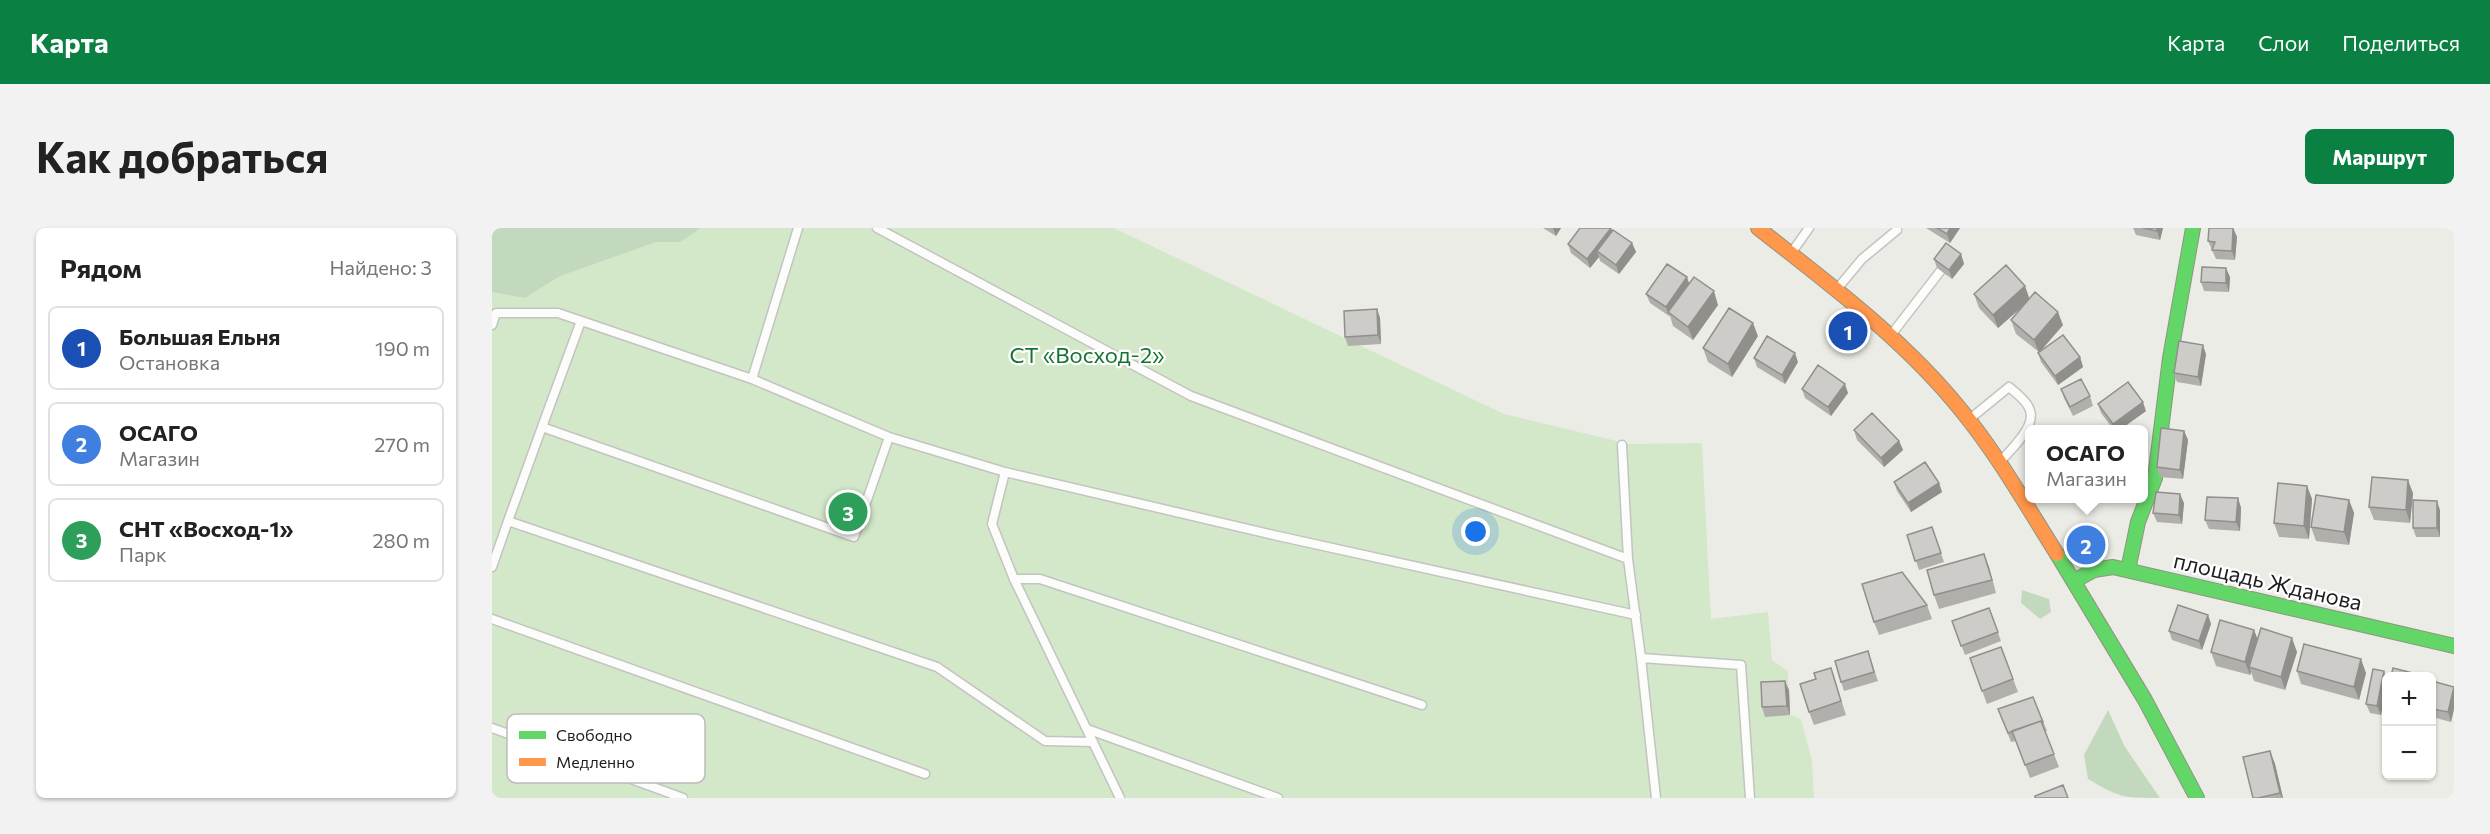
<!DOCTYPE html>
<html lang="ru">
<meta charset="utf-8">
<style>
body{margin:0;font-family:Commissioner,sans-serif;background:#f2f2f2;color:#222}
.controls{position:absolute;right:18px;bottom:18px;display:grid;overflow:hidden;border-radius:9px;box-shadow:0 2px 4px #0004}
.controls button{width:54px;height:54px;display:grid;place-items:center;padding:0;border:0;border-bottom:2px solid #e0e0e0;background:#fff;color:#222;font:30px sans-serif}
.you{position:absolute;left:984px;top:304px;width:21px;height:21px;margin:-15px;border:4px solid #fff;border-radius:50%;background:#1a73e8;box-shadow:0 0 0 9px #1a73e833}
.badge{display:grid;place-items:center;width:39px;height:39px;border-radius:50%;background:#0b8043;color:#fff;font-size:20px;font-weight:700}
.pin{position:absolute;translate:-50% -50%;border:3px solid #fff;box-shadow:0 2px 6px #0006}
.popup{position:absolute;left:1533px;top:197px;width:123px;height:78px;box-sizing:border-box;display:grid;place-content:center;border-radius:9px;background:#fff;filter:drop-shadow(0 2px 4px #0005);font-size:20px;white-space:nowrap;color:#767676}
.popup b{font-size:22px;color:#222}
.popup::after{content:'';position:absolute;left:50%;top:100%;margin-left:-12px;border:12px solid transparent;border-top-color:#fff}
.list{margin:0;padding:0;list-style:none}
h2{display:flex;justify-content:space-between;align-items:center;height:78px;margin:0;padding:0 24px;font-size:26px}
h2 small{font-size:20px;font-weight:400;color:#767676}
.list li{display:grid;grid-template-columns:39px 1fr auto;gap:18px;align-items:center;box-sizing:border-box;height:84px;margin:0 12px 12px;padding:0 12px;border:2px solid #e0e0e0;border-radius:9px}
.list b{display:block;font-size:22px;white-space:nowrap}
.list p{margin:0;font-size:20px;white-space:nowrap;color:#767676}
.list em{font-size:20px;font-style:normal;color:#767676}
.map{position:relative;flex:none;width:1962px;height:570px;overflow:hidden;border-radius:9px}
header{display:flex;align-items:center;gap:36px;box-sizing:border-box;height:84px;padding:0 30px;background:#0b8043;color:#fff}
header strong{font-size:28px}
nav{display:flex;gap:33px;margin-inline-start:auto;font-size:21px}
.intro{display:flex;align-items:center;justify-content:space-between;box-sizing:border-box;height:144px;padding:0 36px}
h1{margin:0;font-size:42px}
.button{padding:15px 27px;border-radius:9px;background:#0b8043;color:#fff;font-size:21px;font-weight:700}
main{display:flex;gap:36px;padding:0 36px}
aside{flex:1;background:#fff;border-radius:9px;box-shadow:0 2px 4px #0004}
.map>svg:first-child{display:block}
</style>
<header>
<strong>Карта</strong>
<nav><a>Карта</a><a>Слои</a><a>Поделиться</a></nav>
</header>
<div class="intro"><h1>Как добраться</h1><a class="button">Маршрут</a></div>
<main>
<aside>
<h2>Рядом<small>Найдено: 3</small></h2>
<ul class="list">
<li><span class="badge" style="background:#1a4fb4">1</span><div><b>Большая Ельня</b><p>Остановка</p></div><em>190 m</em></li>
<li><span class="badge" style="background:#3f7fe0">2</span><div><b>ОСАГО</b><p>Магазин</p></div><em>270 m</em></li>
<li><span class="badge" style="background:#2e9e5b">3</span><div><b>СНТ «Восход-1»</b><p>Парк</p></div><em>280 m</em></li>
</ul>
</aside>
<div class="map">
<svg width="1962" height="570" viewBox="0 0 1962 570">
<rect width="100%" height="100%" fill="#ecece7"/>
<!-- grass -->
<path fill="#d3e8c8" d="M143,0H622L1012,186L1137,216L1210,215L1219,391L1276,384L1280,432L1296,443L1297,486L1309,491L1320,533L1322,570H0V62Z"/>
<!-- forest -->
<path fill="#c3d9be" d="M0,0H209L188,14H164L68,48L33,70L0,64Z
M1530,362L1557,371L1559,384L1548,391L1529,375Z
M1616,482L1633,519L1668,570C1631,570 1628,570 1596,551L1592,527Z"/>
<g fill="none" stroke-linecap="round" stroke-linejoin="round">
<defs>
<path id="lane" d="M385,0L699,168L1136,331L1149,430L1249,437L1258,570
M1300,24L1317,0
M1345,61L1370,31L1405,2
M89,93L50,199L362,309L397,209
M0,97L4,85H66L260,151L306,0
M1399,107L1450,41
M260,151L397,209L513,244
M1479,190L1517,159C1524,165 1534,172 1537,180C1546,197 1520,220 1510,232
M50,199L16,293L445,439L553,513L601,514
M1130,217L1136,331
M0,339L16,293
M522,351H548L930,477
M0,391L433,546
M1149,430L1164,570
M0,500L191,570
M595,501L786,570
M628,570L522,351L500,296L513,244L786,308L1144,387"/>
<path id="fast" d="M1565,326L1653,472L1705,570
M1636,342L1646,294L1663,250L1678,130L1701,0
M1582,353L1602,342L1621,339L1962,418"/>
<path id="slow" d="M1266,0C1337,56 1412,111 1469,182C1506,227 1534,277 1565,326"/>
</defs>
<!-- lane casing -->
<use href="#lane" stroke="#c3c3c1" stroke-width="11"/>
<!-- fast casing -->
<use href="#fast" stroke="#8f9581" stroke-width="16"/>
<!-- slow casing -->
<use href="#slow" stroke="#8f9581" stroke-width="16"/>
<!-- lane -->
<use href="#lane" stroke="#fcfcfb" stroke-width="8"/>
<!-- fast -->
<use href="#fast" stroke="#63d668" stroke-width="14"/>
<!-- slow -->
<use href="#slow" stroke="#ff974d" stroke-width="14"/>
</g>
<!-- wall -->
<path fill="#b0afac" d="M1051,0H1069L1064,8Z
M1434,0H1468L1458,15Z
M1641,0H1671L1668,12L1644,7Z
M1741,0L1745,9L1743,32L1724,31L1716,13Z
M1120,3L1140,15L1144,24L1127,46L1108,33L1107,29L1098,40L1079,25L1076,16Z
M1469,26L1472,36L1460,51L1445,40L1442,31Z
M1738,49L1737,64L1712,63L1709,54Z
M1197,56L1226,77L1201,112L1181,98L1178,88H1177L1158,75L1154,66Z
M1533,58L1537,71L1571,97L1549,122L1588,129L1591,139L1566,157L1549,134L1546,125L1547,124L1524,106L1519,92L1533,76L1506,100L1487,80L1482,66Z
M885,81L888,90L889,116L856,118L853,109Z
M1266,108L1240,149L1216,134L1211,120Z
M1714,126L1709,158L1685,154L1682,145Z
M1262,130L1306,134L1293,156L1265,139Z
M1310,161L1356,165L1339,188L1313,170Z
M1569,161L1598,168L1601,178L1581,188L1572,170Z
M1606,176L1654,183L1629,201H1621L1609,185Z
M1362,202L1407,213L1411,222L1392,239L1365,212Z
M1692,203L1696,212L1691,251L1668,249L1665,239Z
M1402,254L1447,255L1450,264L1419,284L1405,263Z
M1815,258L1820,271L1817,311L1787,309L1782,295Z
M1921,265L1918,295L1882,292L1877,279Z
M1746,270L1749,280L1748,303L1717,301L1713,292Z
M1857,272L1862,285L1857,317L1824,313L1819,299Z
M1692,275L1690,296L1665,294L1661,285Z
M1948,282V309H1924L1921,300Z
M1440,299L1452,334L1427,342L1415,307Z
M1492,326L1504,365L1447,381L1442,367Z
M1435,377L1440,391L1387,407L1382,394Z
M1497,380L1509,413L1473,427L1460,393Z
M1716,387L1719,396L1710,422L1680,412L1677,403Z
M1762,402L1766,412L1805,424L1793,462L1762,453L1759,444L1758,447L1724,438L1719,424Z
M1509,419L1526,464L1495,476L1478,430Z
M1379,432L1386,453L1352,463L1349,454Z
M1339,440L1354,487L1322,497L1317,484Z
M1805,443L1874,445L1867,472L1809,456Z
M1894,449L1889,487L1878,485L1874,476Z
M1940,453L1962,459V481L1959,494L1940,489Z
M1297,462L1298,487L1273,489L1270,479Z
M1541,469L1555,503H1553L1567,539L1538,550L1524,513L1519,514L1506,481Z
M1778,523L1783,536L1791,570H1761Z"/>
<!-- shaded-wall -->
<path fill="#908f8c" d="M1061,0H1069L1064,8Z
M1119,0L1123,9L1105,23L1107,29L1098,40L1095,31Z
M1458,0H1468L1458,15L1455,6Z
M1665,0H1671L1668,12L1665,3Z
M1741,0L1745,9L1743,32L1740,23Z
M1140,15L1144,24L1127,46L1124,37Z
M1469,26L1472,36L1460,51L1457,42Z
M1734,40L1738,49L1737,64L1734,55Z
M1195,49L1198,58L1176,84L1177,88L1174,79Z
M1533,58L1538,72L1506,100L1501,87Z
M1222,63L1226,77L1201,112L1196,99Z
M885,81L888,90L889,116L886,107Z
M1566,84L1571,97L1547,125L1542,112Z
M1261,95L1266,108L1240,149L1236,136Z
M1711,117L1714,126L1709,158L1706,149Z
M1303,125L1306,134L1293,156L1290,147Z
M1588,129L1591,139L1566,157L1563,148Z
M1353,156L1356,165L1339,188L1336,179Z
M1651,174L1654,183L1629,201H1622L1621,196Z
M1692,203L1696,212L1691,251L1688,242Z
M1407,213L1411,222L1392,239L1389,230Z
M1916,252L1921,265L1918,295L1914,282Z
M1447,255L1450,264L1419,284L1416,275Z
M1815,258L1820,271L1817,311L1812,298Z
M1688,266L1692,275L1690,296L1687,287Z
M1746,270L1749,280L1748,303L1744,294Z
M1857,272L1862,285L1857,317L1852,304Z
M1945,273L1948,282V309L1945,300Z
M1492,326L1497,339L1504,365Z
M1716,387L1719,396L1710,422L1707,413Z
M1762,402L1767,415L1757,439L1759,444L1758,447L1753,434Z
M1800,410L1805,424L1793,462L1789,449Z
M1869,431L1874,445L1867,472L1862,459Z
M1892,443L1894,449V456L1889,487L1885,478Z
M1293,453L1297,462L1298,487L1295,478Z
M1962,459V481L1959,494L1956,484Z
M1778,523L1783,536L1791,570H1790L1788,565Z"/>
<!-- building -->
<path fill="#cdccc8" stroke="#908f8c" stroke-width="1.5" d="M1088,0H1119L1095,31L1076,16Z
M1445,0H1458L1455,6Z
M1651,0H1665V3Z
M1717,0H1741L1740,23L1720,22L1723,14L1716,13Z
M1121,2L1140,15L1124,37L1105,23Z
M1454,15L1469,26L1457,42L1442,31Z
M1175,36L1195,49L1174,79L1154,66Z
M1514,37L1533,58L1501,87L1482,66Z
M1710,39L1734,40V55L1709,54Z
M1202,49L1222,63L1196,99L1176,84Z
M1543,64L1566,84L1542,112L1519,92Z
M1237,80L1261,95L1236,136L1211,120Z
M885,81L886,107L853,109L852,83Z
M1571,107L1588,129L1563,148L1546,125Z
M1275,108L1303,125L1290,147L1262,130Z
M1687,113L1711,117L1706,149L1682,145Z
M1326,137L1353,156L1336,179L1310,161Z
M1589,151L1598,168L1578,179L1569,161Z
M1636,154L1651,174L1621,196L1606,176Z
M1380,185L1407,213L1389,230L1362,202Z
M1669,200L1692,203L1688,242L1665,239Z
M1433,234L1447,255L1416,275L1402,254Z
M1880,249L1916,252L1914,282L1877,279Z
M1786,255L1815,258L1812,298L1782,295Z
M1664,264L1688,266L1687,287L1661,285Z
M1824,267L1857,272L1852,304L1819,299Z
M1715,269L1746,270L1744,294L1713,292Z
M1921,272L1945,273V300H1921Z
M1440,299L1449,325L1423,333L1415,307Z
M1492,326L1500,352L1442,367L1435,342Z
M1410,344L1435,377L1382,394L1370,356Z
M1686,377L1716,387L1707,413L1677,403Z
M1497,380L1506,404L1469,418L1460,393Z
M1728,392L1762,402L1753,434L1719,424Z
M1769,400L1800,410L1789,449L1757,439Z
M1812,416L1869,431L1862,459L1805,443Z
M1509,419L1521,451L1490,463L1478,430Z
M1376,423L1382,444L1349,454L1343,433Z
M1339,440L1349,473L1317,484L1308,456L1324,451L1322,445Z
M1901,440L1928,447L1927,448H1899Z
M1881,441L1892,443L1885,478L1874,476Z
M1293,453L1295,478L1270,479L1269,454Z
M1940,453L1962,459L1956,484L1940,481Z
M1894,466V477L1892,476Z
M1541,469L1551,494H1550L1549,493L1516,505L1506,481Z
M1549,493L1562,526L1533,537L1520,503Z
M1778,523L1788,565L1766,570H1761L1751,529Z
M1571,557L1576,570H1543V568Z"/>
<g text-anchor="middle" dominant-baseline="central" stroke-width="4.5" stroke-linejoin="round" paint-order="stroke">
<!-- park labels -->
<g font-size="22" fill="#157331" stroke="#fff">
<text x="595" y="126">СТ «Восход-2»</text>
</g>
<!-- street labels -->
<g font-size="22" fill="#1e1e1e" stroke="#fff">
<text transform="translate(1776 353) rotate(13)">площадь Жданова</text>
</g>
</g>
<!-- legend -->
<rect x="15" y="486" width="198" height="69" rx="9" fill="#fff" stroke="#bcbcbc" stroke-width="1.5"/>
<rect x="27" y="503" width="27" height="8" fill="#63d668"/>
<rect x="27" y="530" width="27" height="8" fill="#ff974d"/>
<g font-size="16" fill="#1e1e1e">
<text x="64" y="513">Свободно</text>
<text x="64" y="540">Медленно</text>
</g>
</svg>
<div class="controls">
<button>+</button>
<button>−</button>
</div>
<div class="you"></div>
<div class="pin badge" style="left:1356px;top:103px;background:#1a4fb4">1</div>
<div class="pin badge" style="left:1594px;top:317px;background:#3f7fe0">2</div>
<div class="popup"><b>ОСАГО</b>Магазин</div>
<div class="pin badge" style="left:356px;top:284px;background:#2e9e5b">3</div>
</div>
</main>
